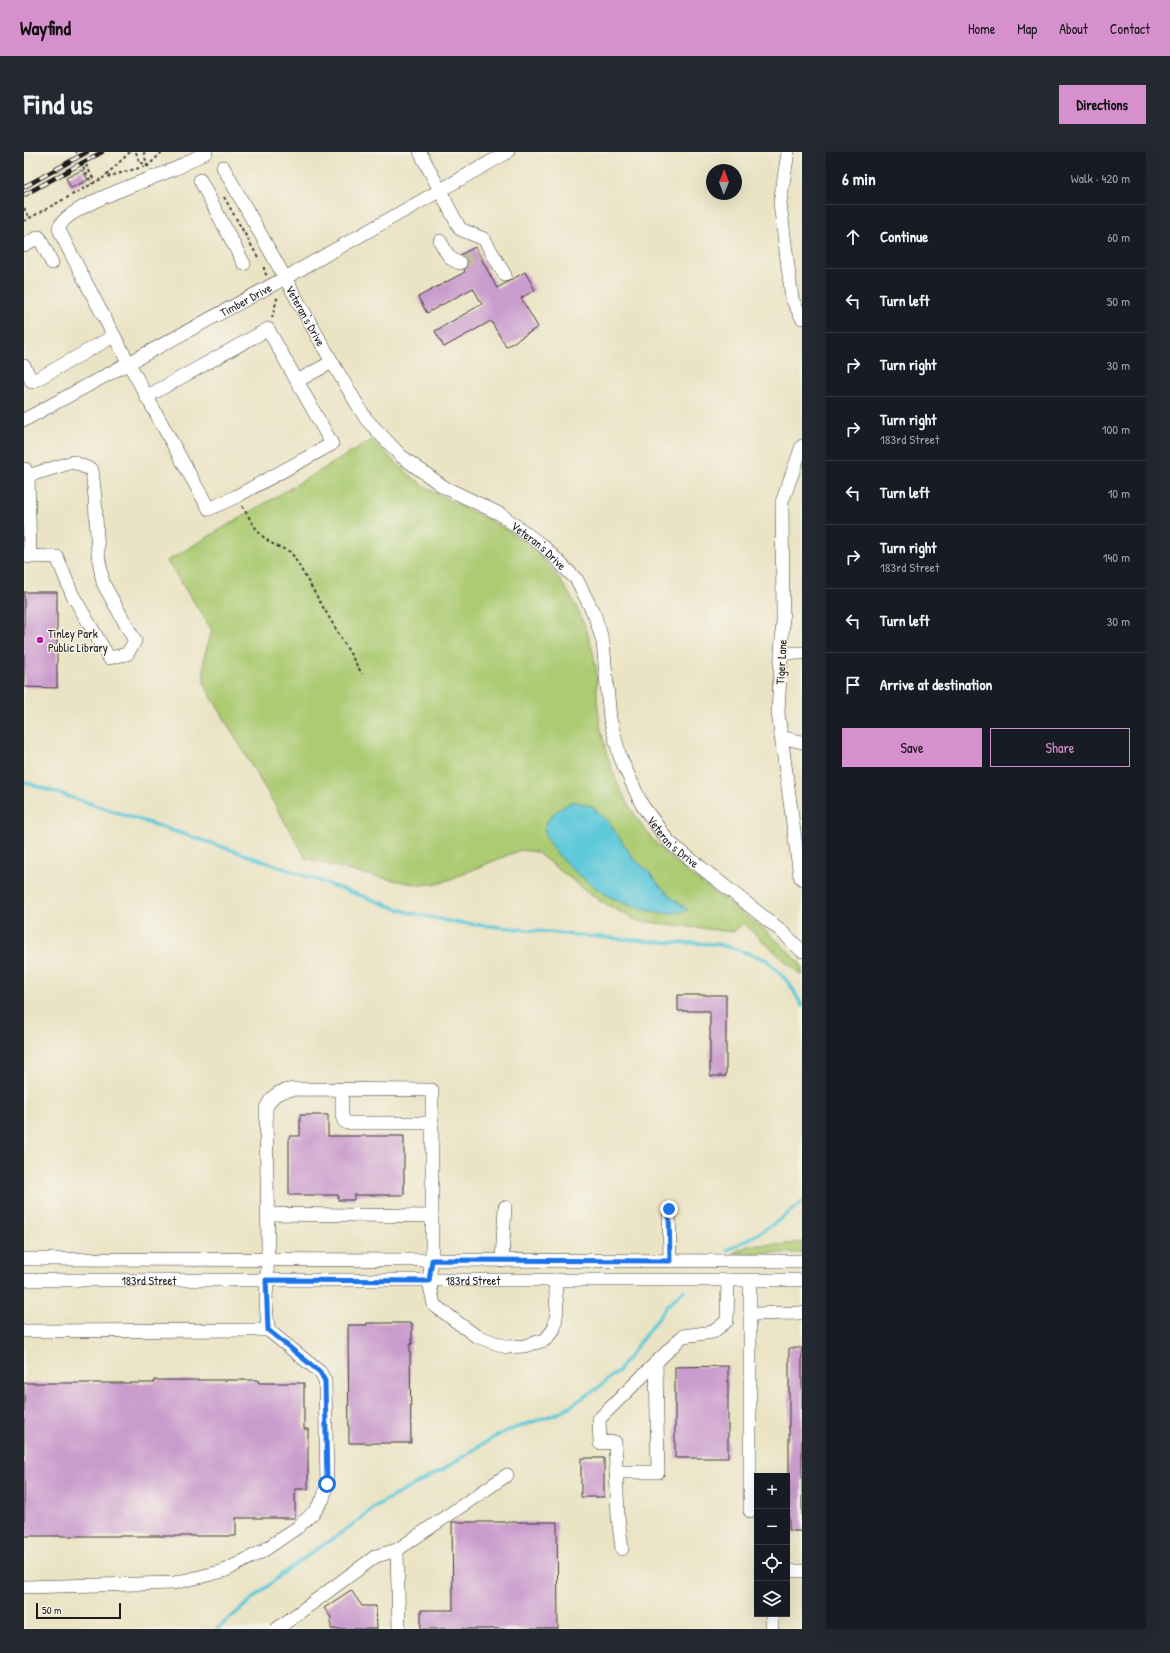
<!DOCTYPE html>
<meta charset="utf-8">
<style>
body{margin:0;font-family:"Patrick Hand",sans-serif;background:#242831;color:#f1f3f6}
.controls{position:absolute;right:12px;bottom:12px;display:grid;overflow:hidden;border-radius:0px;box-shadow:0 4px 16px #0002}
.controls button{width:36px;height:36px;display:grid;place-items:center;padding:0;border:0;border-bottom:1px solid #363941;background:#171b24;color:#f1f3f6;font:20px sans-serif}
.compass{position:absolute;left:682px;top:12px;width:36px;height:36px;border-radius:50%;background:#171b24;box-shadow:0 4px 16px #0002;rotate:1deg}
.scale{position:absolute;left:12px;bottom:10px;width:85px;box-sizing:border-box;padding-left:4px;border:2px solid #1c1c1c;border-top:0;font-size:11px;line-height:14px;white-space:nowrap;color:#1c1c1c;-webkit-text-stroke:3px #f7f3e8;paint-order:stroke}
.stop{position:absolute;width:12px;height:12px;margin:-9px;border:3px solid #1a73e8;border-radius:50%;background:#fff}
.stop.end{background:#1a73e8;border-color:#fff;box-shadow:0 1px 4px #0008}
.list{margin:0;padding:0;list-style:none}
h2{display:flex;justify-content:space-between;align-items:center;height:52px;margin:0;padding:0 16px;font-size:17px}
h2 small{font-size:13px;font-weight:400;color:#9ea1a6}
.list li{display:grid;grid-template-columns:26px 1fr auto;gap:12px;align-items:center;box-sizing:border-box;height:64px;padding:0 16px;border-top:1px solid #363941}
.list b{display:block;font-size:15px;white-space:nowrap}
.list p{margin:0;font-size:13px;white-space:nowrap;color:#9ea1a6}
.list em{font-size:13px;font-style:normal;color:#9ea1a6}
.actions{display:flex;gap:8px;padding:12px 16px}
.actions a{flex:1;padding:9px 0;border:1px solid #d690ce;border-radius:0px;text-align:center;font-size:14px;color:#d690ce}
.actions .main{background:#d690ce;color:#111}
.icon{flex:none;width:22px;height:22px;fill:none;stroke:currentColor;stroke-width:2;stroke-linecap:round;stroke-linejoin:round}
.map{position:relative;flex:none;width:778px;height:1477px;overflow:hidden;border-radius:0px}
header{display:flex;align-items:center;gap:24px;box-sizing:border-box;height:56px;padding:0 20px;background:#d690ce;color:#111}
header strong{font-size:19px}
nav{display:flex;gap:22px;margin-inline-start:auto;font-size:14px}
.intro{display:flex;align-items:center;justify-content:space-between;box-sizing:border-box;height:96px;padding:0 24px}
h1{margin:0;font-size:28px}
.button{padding:10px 18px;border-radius:0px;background:#d690ce;color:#111;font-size:14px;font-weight:700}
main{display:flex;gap:24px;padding:0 24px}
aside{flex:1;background:#171b24;border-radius:0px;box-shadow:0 4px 16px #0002}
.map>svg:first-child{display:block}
</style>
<header>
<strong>Wayfind</strong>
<nav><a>Home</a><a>Map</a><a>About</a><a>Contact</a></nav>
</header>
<div class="intro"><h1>Find us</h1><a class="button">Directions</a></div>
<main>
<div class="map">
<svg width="778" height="1477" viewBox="0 0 778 1477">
<rect width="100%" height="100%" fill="#f7f3e8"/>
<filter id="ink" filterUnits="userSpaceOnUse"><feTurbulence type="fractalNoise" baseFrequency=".025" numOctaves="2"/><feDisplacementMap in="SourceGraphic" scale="8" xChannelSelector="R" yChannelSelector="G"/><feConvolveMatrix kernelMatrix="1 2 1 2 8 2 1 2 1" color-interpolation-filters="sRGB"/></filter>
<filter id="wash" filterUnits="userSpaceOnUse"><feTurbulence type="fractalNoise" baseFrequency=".012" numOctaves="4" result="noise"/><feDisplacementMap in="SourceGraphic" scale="16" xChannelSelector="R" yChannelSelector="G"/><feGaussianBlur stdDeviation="0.9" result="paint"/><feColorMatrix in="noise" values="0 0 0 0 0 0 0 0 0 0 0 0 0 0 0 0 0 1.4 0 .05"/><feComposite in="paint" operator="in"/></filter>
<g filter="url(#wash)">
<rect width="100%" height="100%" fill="#eae3c4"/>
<!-- green -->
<path fill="#accb72" stroke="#647447" d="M348,288C367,307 386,325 408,339C452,364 490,373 525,414C548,441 564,474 571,510C574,525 572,541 574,556C577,584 584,613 597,639C608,661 623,682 640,700C683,741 739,768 778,814V824L719,771L710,780L614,769L576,749L512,700L496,698L417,731L395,733L334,721L282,706L180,532V505L188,478L143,409Z
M778,1090V1101H709L726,1093H754Z"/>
<!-- water -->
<path fill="#5fc9da" stroke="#3e727b" d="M549,649L567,654L584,669L610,707L625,720L635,733L651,748L664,758C646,767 606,755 588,746C570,736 521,700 521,678C521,664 539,655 549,649Z"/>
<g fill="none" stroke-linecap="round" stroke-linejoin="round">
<!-- stream -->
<path stroke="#5fc9da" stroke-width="3.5" d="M0,630L211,699L383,760L428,770L561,784L636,790L692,792L712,797L743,808L766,832L778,854
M703,1098C731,1085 755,1070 778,1050
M193,1477L263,1418L327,1374L355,1352L420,1317L457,1293L480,1280L537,1260L574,1236L595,1218L643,1154L660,1138"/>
</g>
<g id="blocks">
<!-- building -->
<path fill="#ca9ccd" d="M58,18L64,28L47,36L42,26Z
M451,95L473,136L501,120L511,138L497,146L514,175L482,195L467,169L420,195L411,179L458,152L449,136L403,161L394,145L441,120L440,118L443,114L444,109L442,105L436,103Z
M0,440H33V536L0,535Z
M654,843H702V924H686V859H654Z
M276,963H304V984H380V1043H330V1048H314V1043H265V984H276Z
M343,1171H388V1192H386L387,1291H325L324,1173H343Z
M765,1196H778V1379H765Z
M704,1214V1306H651V1215Z
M130,1228H234L235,1231H280V1277H284V1337H271V1366H212V1384H0V1231H130Z
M557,1306H580V1345H557Z
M428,1370H533L534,1477H397V1458H429Z
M327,1438L338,1454H352L353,1477H307V1465L300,1456Z"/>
</g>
</g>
<g filter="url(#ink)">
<use href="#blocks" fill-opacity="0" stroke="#3b3a35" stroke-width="1"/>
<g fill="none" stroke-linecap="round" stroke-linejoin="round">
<!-- minor-tunnel -->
<path stroke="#c1bba2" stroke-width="13" stroke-dasharray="13 6" stroke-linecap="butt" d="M436,111L455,102"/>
<defs>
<g id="minor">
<path d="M396,0L436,77L460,87L481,123"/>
<path d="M764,0L756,51L768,147L778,166"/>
<path id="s1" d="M199,15L308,210L342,267L377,304L420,335L476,362L519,394L553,428L571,464L579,490L586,567L596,605L618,653L645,690L755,777L778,799"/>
<path d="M176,28L220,112"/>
<path d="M416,89C422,99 424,108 436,111"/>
<path d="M0,93L15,85L28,111"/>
<path d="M0,214L8,230L90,184"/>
<path d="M273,229L308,210"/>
<path d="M122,245L244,177L308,292L213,344L185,357C134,266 84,175 37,82L35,76C42,53 132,26 155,15C164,10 173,5 182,0"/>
<path id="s2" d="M0,268L261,126L484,0"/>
<path d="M778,294L758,350L759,467L754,561L776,724L778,727"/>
<path d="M1,317L4,323L6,405"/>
<path d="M0,325L49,310L68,318L71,346L74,402L79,431L111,489L103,502L85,506L48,442L33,405L0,404"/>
<path d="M757,501H778"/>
<path d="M757,585L778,590"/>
<path d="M318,937V964L320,969L323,971H408"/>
<path d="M645,1057L646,1109"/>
<path d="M244,1062L408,1064"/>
<path d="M0,1107L778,1109"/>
<path d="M478,1109L481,1055"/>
<path id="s3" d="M0,1128H778"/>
<path d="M726,1129V1359"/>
<path d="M726,1162L778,1161"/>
<path d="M0,1179L244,1178"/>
<path d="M592,1320H634L632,1210"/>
<path d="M598,1397L594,1365L591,1290L576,1291L575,1267L659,1184L689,1180L703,1169L704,1128"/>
<path d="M763,1419H778"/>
<path d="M0,1435L150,1431L200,1419L239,1399L274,1375L291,1359L299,1347L303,1332L301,1229L296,1220L244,1178L242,1150L244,1096L242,956C249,941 256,939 271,937L408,938V1105L405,1129L410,1153L452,1184L483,1195L500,1194L521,1188L530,1177L533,1159L531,1128"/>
<path d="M748,1462V1477"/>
<path d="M253,1477L352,1404L373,1398"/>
<path d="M375,1477L373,1398L483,1323"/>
</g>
</defs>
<!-- minor casing -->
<use href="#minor" stroke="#3b3a35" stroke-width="14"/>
<!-- path -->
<path stroke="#3b3a35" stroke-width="2" stroke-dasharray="3 3" stroke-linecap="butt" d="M52,0L53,1
M106,0L79,26L122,14
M112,0L115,9L123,14
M120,0L123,14
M62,13L71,30
M59,15L68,32
M123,15L138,0
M200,45L235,107
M0,56L5,66
M0,69L79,26
M240,115V119L243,124
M248,166L254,143
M218,354C235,381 235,388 267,400L338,522"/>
<!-- minor -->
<use href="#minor" stroke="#fff" stroke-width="13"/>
<defs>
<path id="rail" d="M0,35L63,0
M0,43L78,0"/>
</defs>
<!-- rail casing -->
<use href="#rail" stroke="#1c1c1c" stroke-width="4.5"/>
<!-- rail -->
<use href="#rail" stroke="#f7f3e8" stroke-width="3" stroke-dasharray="9" stroke-linecap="butt"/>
</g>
</g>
<g fill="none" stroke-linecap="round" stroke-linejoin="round" filter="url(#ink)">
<!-- route -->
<path stroke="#1a73e8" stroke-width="5" d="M303,1332L301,1229L296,1220L244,1178L242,1128L405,1129L408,1108L646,1109L645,1057"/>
</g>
<!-- markers -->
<circle fill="#b5179e" stroke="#f7f3e8" stroke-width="1.5" cx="16" cy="488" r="4"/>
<g text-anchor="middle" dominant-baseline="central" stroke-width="3" stroke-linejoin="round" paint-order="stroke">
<!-- street labels -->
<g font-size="12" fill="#1c1c1c" stroke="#f7f3e8">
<text stroke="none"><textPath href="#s2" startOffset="252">Timber Drive</textPath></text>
<text stroke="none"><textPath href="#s1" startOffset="170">Veteran's Drive</textPath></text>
<text stroke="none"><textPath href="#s1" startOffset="506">Veteran's Drive</textPath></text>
<text transform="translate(757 510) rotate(-87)">Tiger Lane</text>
<text stroke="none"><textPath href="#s1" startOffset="843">Veteran's Drive</textPath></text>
<text stroke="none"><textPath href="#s3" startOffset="125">183rd Street</textPath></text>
<text stroke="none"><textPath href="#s3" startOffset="449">183rd Street</textPath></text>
</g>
<!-- poi labels -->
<g font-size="12" fill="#1c1c1c" stroke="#f7f3e8" text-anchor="start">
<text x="24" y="481">Tinley Park<tspan x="24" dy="14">Public Library</tspan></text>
</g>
</g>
</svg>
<div class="controls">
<button>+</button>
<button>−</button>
<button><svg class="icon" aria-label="locate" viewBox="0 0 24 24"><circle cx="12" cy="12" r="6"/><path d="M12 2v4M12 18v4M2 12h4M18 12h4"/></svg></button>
<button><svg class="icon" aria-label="layers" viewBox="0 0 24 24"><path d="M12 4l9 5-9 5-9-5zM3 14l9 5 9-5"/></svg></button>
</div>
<svg class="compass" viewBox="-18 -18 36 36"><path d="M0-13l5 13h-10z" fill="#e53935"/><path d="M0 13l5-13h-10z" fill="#9ea1a6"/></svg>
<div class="scale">50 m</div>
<div class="stop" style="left:303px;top:1332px"></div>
<div class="stop end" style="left:645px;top:1057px"></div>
</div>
<aside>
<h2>6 min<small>Walk · 420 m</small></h2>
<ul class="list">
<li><svg class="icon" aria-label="ahead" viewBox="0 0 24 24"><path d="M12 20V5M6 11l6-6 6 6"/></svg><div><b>Continue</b></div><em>60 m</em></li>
<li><svg class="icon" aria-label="left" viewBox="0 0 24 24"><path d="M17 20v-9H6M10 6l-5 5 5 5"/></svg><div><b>Turn left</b></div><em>50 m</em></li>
<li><svg class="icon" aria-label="right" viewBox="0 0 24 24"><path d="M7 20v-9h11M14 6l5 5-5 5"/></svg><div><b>Turn right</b></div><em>30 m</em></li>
<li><svg class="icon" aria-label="right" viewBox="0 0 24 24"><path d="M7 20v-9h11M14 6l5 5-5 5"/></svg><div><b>Turn right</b><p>183rd Street</p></div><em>100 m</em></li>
<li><svg class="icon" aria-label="left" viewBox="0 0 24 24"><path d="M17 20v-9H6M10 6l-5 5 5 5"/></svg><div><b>Turn left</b></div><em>10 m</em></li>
<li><svg class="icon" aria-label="right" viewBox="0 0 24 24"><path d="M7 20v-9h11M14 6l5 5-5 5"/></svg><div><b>Turn right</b><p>183rd Street</p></div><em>140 m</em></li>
<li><svg class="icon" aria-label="left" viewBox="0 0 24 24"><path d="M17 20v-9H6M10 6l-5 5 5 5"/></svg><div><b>Turn left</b></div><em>30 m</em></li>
<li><svg class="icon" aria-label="arrive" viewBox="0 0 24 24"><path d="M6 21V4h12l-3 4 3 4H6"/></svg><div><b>Arrive at destination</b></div></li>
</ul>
<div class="actions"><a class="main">Save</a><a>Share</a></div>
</aside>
</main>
